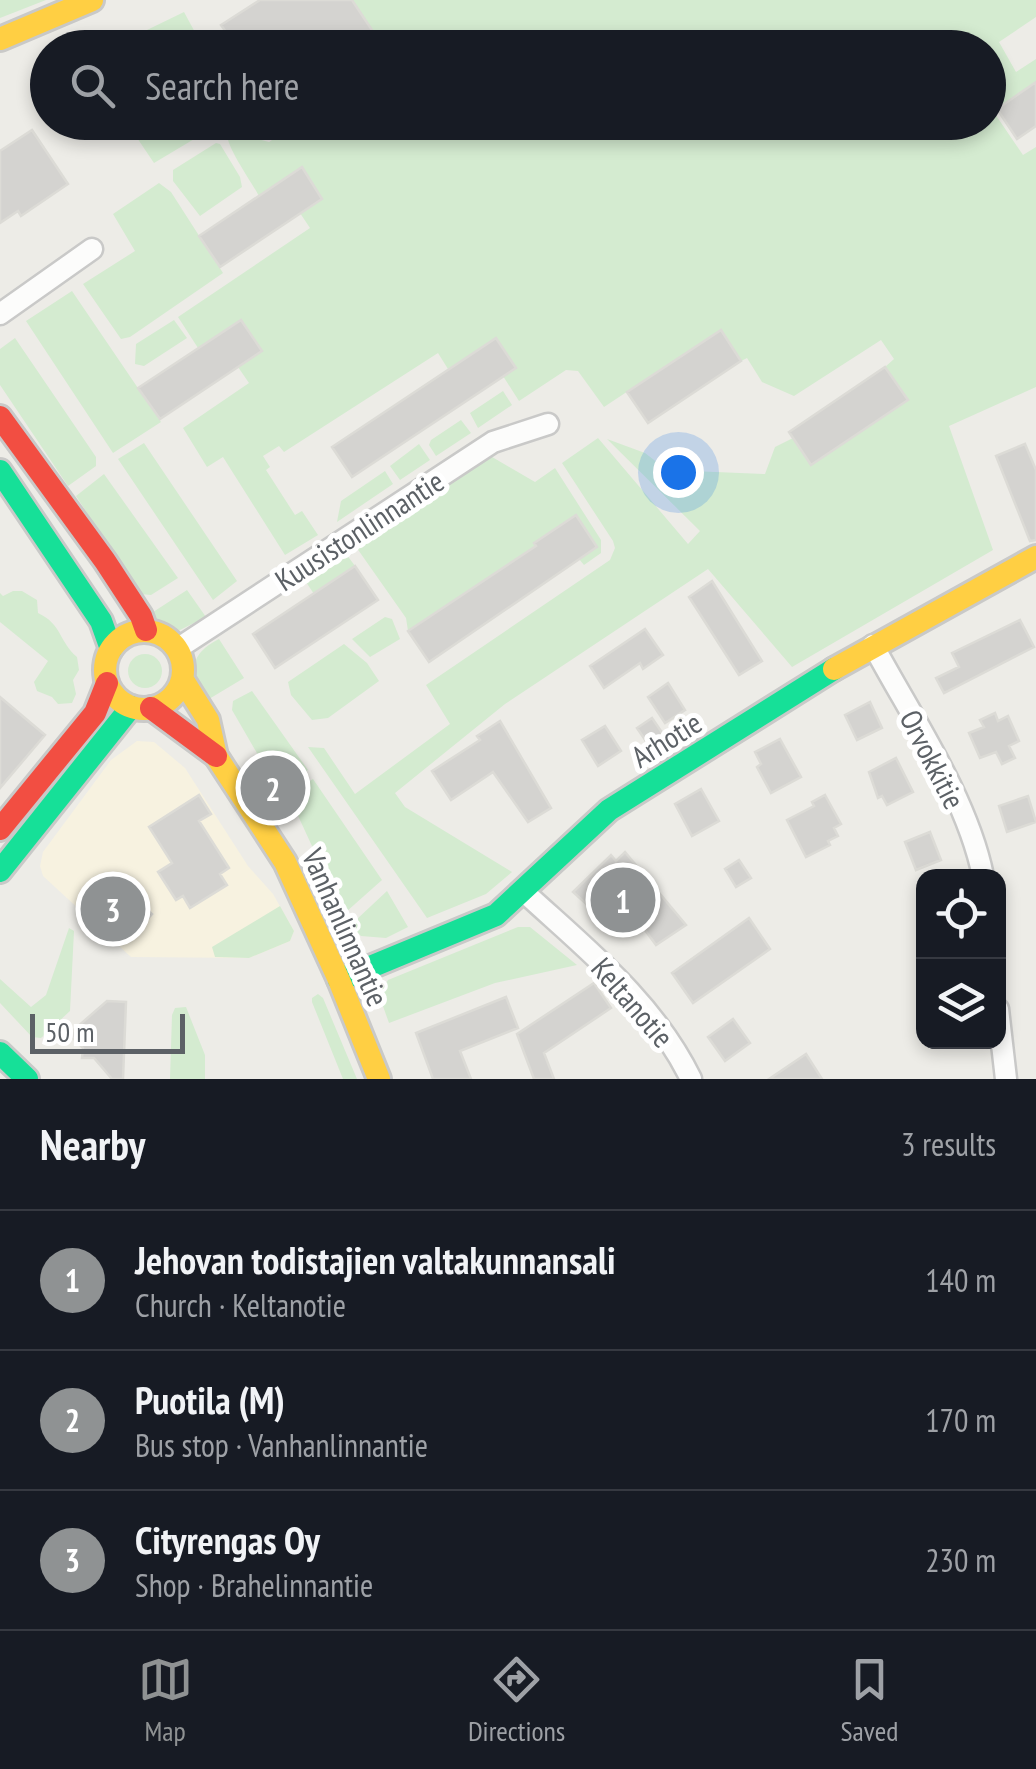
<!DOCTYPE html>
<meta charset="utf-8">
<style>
body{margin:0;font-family:"PT Sans Narrow",sans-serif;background:#242831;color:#f1f3f6}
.controls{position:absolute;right:30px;bottom:30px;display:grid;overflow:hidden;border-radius:20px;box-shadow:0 5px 15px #0003}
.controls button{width:90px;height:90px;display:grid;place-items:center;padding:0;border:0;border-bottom:2px solid #363941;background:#171b24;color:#f1f3f6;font:50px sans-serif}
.scale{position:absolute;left:30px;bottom:25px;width:155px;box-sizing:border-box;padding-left:10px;border:5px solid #5c6166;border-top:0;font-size:28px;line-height:35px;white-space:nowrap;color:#5c6166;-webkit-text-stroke:8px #fff;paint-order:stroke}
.you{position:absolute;left:678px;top:472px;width:35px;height:35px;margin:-25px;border:8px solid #fff;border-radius:50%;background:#1a73e8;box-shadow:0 0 0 15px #1a73e833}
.badge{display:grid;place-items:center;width:65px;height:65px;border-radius:50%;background:#8f9293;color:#fff;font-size:32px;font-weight:700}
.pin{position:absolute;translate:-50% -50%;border:5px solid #fff;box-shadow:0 2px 10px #0006}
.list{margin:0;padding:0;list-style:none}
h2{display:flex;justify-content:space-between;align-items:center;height:130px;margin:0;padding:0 40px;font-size:42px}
h2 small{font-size:32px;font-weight:400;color:#9ea1a6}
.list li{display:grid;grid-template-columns:65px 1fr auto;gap:30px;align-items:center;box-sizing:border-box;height:140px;padding:0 40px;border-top:2px solid #363941}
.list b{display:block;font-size:38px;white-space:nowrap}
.list p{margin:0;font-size:32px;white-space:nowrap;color:#9ea1a6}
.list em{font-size:32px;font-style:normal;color:#9ea1a6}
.icon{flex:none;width:55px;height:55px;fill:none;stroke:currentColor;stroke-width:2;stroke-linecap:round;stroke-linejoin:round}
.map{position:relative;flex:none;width:1036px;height:1079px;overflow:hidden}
.search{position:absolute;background:#171b24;box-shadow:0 5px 15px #0003;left:30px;right:30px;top:30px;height:110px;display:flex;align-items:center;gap:25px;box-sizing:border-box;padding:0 35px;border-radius:55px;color:#9ea1a6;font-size:38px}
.sheet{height:550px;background:#171b24}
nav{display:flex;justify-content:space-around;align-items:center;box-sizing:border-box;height:140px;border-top:2px solid #363941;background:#171b24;font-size:28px;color:#9ea1a6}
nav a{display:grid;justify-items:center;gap:5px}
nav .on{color:#8f9293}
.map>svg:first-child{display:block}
</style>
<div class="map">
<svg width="1036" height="1079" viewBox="0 0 1036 1079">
<rect width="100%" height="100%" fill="#edece7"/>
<!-- commercial -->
<path fill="#f7f2e0" d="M137,741L154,742L185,768L248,866L273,894L294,931L290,941L249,958L131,957L43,876L40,866L43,852L111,760Z"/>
<!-- green -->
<path fill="#d4ebd0" d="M0,0H46L0,18Z
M352,0H1036V17L999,42L1016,72L1036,59V82L993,111L1023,155L1036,147V387L949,426L993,550L792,667L708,569L505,704L395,793L405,807L512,872L486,894L427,918L308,747L324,748L355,794L450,724L426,685L610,560L615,548L613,541L562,463L598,438L688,544L700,531L607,439L645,453L667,470L765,474L775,447L793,438L811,465L907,399L885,367L894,359L881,340L794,396L762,382L747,358L741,361L720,330L604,407L578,371L566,370L519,401L503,376L516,367L496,338L448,369L438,353L284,452L279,446L263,456L270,467L266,470L295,515L302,511L318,535L285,555L223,457L207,467L183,428L249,383L238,367L261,351L241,320L198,348L178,317L310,228L300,213L322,199L301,167L259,196C251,181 227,148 227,134L236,133L269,142L299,122H988V48L380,47L382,45Z
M184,12L203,47H112Z
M127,123H221L154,163Z
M216,143L220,144L240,177L242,187L200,216L173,181V170Z
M159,183L171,192L223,273L130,337L121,339L83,284L135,251L113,214Z
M72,291L161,422L113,453L26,321Z
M174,320L187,338L144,366L135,364L136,344Z
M15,338L96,457V466L68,486L0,385V349Z
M503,391L512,405L478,428L470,413Z
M461,420L471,433L436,456L429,445L431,440Z
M144,443L237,581L213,600L118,459Z
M419,444L430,460L400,480L390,466Z
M487,454L535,482L555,468L601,540V553L584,565L579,559L575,515L535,542L536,546L408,631L406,618L354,544Z
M385,471L393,484L337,522L341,501Z
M104,474L178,578L151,595L140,594L76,496Z
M344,551L355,566L314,594L304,579Z
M187,590L206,617L172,634L153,627L147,616Z
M13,591H22L37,600L38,613C62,624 59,642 77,657L79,670L73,680L76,694L72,703L58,704L52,697L37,691L34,682L48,661L0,622V593L3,596Z
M385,617L392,619L400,639L370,657L352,639Z
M219,639L244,678L204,702C192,673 186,656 219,639Z
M344,644L367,663L379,681L328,718L312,720L291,695L288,682Z
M128 671a17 17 0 1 1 34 0a17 17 0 1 1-34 0Z
M252,691L308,770L280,785L274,773L265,767L232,710L233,701Z
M313,779L382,880L346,912L341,909L288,794Z
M387,891L408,927L386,938L361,936L356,931V920Z
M280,906L294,931L290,941L249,958L215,957L212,947Z
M518,927H530L577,965L495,983L389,1023L379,995L388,980Z
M69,928L74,931L70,1011L41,1038L32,1037L0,1003V979L31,1007L46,995Z
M318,994L323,998L357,1079H343L312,1002V998Z
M186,1007L205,1055V1079H170L172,1015L175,1008Z"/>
<!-- building -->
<path fill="#d4d3d0" stroke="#dcdbd6" stroke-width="2.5" d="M260,0H352L384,48H203L226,32L221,25Z
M1036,82V126L1017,139L997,109Z
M32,130L68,184L21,216L18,211L0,223V151Z
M302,167L322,199L220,267L199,236Z
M241,320L262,351L160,419L138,388Z
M721,330L741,361L648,423L627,392Z
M496,338L516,368L352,477L332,447Z
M885,367L908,400L811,465L789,432Z
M1025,444L1036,470V540L1030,541L996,456Z
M576,515L597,547L429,662L408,631L536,546L534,543Z
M355,566L378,600L275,668L253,634Z
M712,581L762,661L739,675L689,597Z
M1020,620L1034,647L944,693L936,678L959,667L952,653Z
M645,629L663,655L643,669L640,663L604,688L590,666Z
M668,683L685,710L665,723L648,697Z
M0,697L45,735L0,788Z
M870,702L882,728L857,740L845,715Z
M995,713L998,721L1008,716L1019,741L1009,746L1015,758L1002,764L996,752L980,758L969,733L984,727L980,720Z
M652,718L665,737L650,747L637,728Z
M500,721L551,808L528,822L493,772L451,800L432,771L480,740L477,736Z
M605,726L621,751L598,766L582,740Z
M780,739L801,777L771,793L757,767L761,764L755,752Z
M896,758L913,792L887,805L882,796L878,798L869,772Z
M701,789L719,821L692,836L675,804Z
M199,795L211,814L199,821L229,868L220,874L227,885L190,908L183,896L176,900L158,872L172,863L149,827Z
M825,795L841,824L834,828L838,836L828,841L830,845L806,857L787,820L814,806L812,802Z
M1028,796L1036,822L1007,832L999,806Z
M930,832L941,860L916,870L905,842Z
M625,852L686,925L656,945L628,907L609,922L598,908L594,911L573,892L611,855L616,861Z
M739,860L751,878L736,887L725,869Z
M108,875L152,914L132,936L89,898Z
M749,918L770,949L693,1003L672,973Z
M594,983L611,1008L544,1053L554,1079H534L517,1034Z
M506,997L518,1028L460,1051L471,1079H433L416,1033Z
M107,1001L126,1002L123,1079H112L94,1058H82L83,1048L69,1034Z
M733,1019L750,1043L725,1061L708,1037Z
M806,1054L822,1079H769Z"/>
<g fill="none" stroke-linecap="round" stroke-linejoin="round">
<defs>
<path id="street" d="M0,314L92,249
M873,645C911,716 967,797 983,876
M177,649L493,442L548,424
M523,891C586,949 653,1001 691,1079
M998,1009L1006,1079"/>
<path id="fast" d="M0,471L101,621L111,649
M0,871L131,707
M339,980L496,915L609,810L834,669
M0,1053L27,1079"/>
<path id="slow" d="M0,39L92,0
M105 670a39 39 0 1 1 78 0a39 39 0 1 1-78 0Z
M834,669L1036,557
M183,680L208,720L216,756L285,862L339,980L379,1079"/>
<path id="jam" d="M0,417L105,561L141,616L146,630
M151,708L216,756
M0,829L95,713L107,683"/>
</defs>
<!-- street casing -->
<use href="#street" stroke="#c9c9c8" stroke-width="25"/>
<!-- fast casing -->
<use href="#fast" stroke="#c9c9c8" stroke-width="28"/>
<!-- slow casing -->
<use href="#slow" stroke="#c9c9c8" stroke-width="28"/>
<!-- jam casing -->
<use href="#jam" stroke="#c9c9c8" stroke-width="28"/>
<!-- street -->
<use href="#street" stroke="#fcfcfb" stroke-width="20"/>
<!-- fast -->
<use href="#fast" stroke="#16e098" stroke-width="22"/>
<!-- slow -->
<use href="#slow" stroke="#ffcf43" stroke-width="22"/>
<!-- jam -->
<use href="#jam" stroke="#f24e42" stroke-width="22"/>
</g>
<g text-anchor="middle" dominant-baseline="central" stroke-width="10" stroke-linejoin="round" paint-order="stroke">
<!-- street labels -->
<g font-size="30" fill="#5c6166" stroke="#fff">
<text transform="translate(359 530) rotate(-33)">Kuusistonlinnantie</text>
<text transform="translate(666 739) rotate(-32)">Arhotie</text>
<text transform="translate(933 759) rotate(63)">Orvokkitie</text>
<text transform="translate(346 927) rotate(66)">Vanhanlinnantie</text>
<text transform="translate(633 1002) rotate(49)">Keltanotie</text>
</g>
</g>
</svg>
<div class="controls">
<button><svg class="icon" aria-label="locate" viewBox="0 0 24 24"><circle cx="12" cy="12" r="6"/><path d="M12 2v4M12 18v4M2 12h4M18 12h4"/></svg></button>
<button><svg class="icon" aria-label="layers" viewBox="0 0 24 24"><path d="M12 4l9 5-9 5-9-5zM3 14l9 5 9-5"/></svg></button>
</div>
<div class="scale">50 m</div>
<div class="you"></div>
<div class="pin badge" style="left:623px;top:900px">1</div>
<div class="pin badge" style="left:273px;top:788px">2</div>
<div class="pin badge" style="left:113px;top:909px">3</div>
<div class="search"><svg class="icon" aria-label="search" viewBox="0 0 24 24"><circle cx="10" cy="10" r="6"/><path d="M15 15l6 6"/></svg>Search here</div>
</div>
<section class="sheet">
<h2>Nearby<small>3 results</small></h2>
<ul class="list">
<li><span class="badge">1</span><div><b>Jehovan todistajien valtakunnansali</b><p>Church · Keltanotie</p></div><em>140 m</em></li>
<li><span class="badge">2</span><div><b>Puotila (M)</b><p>Bus stop · Vanhanlinnantie</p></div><em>170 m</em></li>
<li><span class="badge">3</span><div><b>Cityrengas Oy</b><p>Shop · Brahelinnantie</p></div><em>230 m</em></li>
</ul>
</section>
<nav>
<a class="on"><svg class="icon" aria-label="map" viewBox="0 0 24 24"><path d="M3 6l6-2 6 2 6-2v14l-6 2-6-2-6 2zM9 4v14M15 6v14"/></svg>Map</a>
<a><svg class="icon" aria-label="directions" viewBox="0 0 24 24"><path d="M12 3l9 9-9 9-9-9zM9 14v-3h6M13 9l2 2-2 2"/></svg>Directions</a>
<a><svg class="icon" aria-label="saved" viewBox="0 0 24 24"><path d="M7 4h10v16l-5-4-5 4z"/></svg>Saved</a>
</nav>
